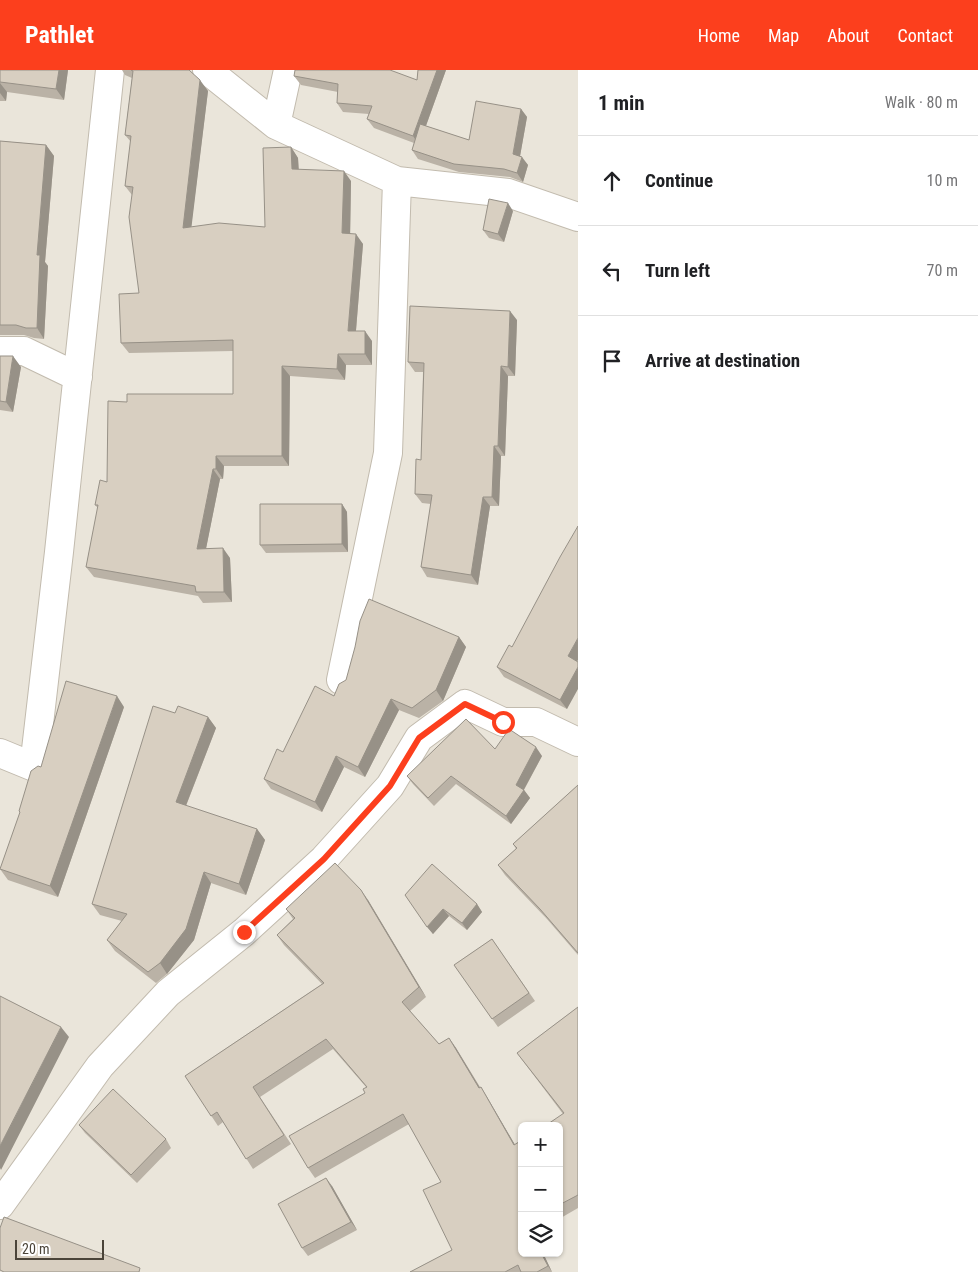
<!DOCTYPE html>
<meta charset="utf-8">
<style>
body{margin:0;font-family:"Roboto Condensed",sans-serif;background:#f2f2f2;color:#202124}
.controls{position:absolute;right:15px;bottom:15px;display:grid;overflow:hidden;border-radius:8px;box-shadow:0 1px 4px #0004}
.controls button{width:45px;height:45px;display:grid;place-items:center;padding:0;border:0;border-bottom:1px solid #e0e0e0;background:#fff;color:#202124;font:25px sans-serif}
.scale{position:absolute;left:15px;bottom:12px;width:89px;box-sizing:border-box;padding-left:5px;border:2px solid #4b4439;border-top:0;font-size:14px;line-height:18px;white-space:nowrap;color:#4b4439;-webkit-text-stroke:4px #fff;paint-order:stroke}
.stop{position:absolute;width:15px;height:15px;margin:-11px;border:4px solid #fc3f1d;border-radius:50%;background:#fff}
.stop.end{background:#fc3f1d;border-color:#fff;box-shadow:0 1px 5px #0008}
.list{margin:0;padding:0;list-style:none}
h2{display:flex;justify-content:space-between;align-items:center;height:65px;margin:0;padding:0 20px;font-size:21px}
h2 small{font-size:16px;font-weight:400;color:#757577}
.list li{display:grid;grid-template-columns:32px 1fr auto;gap:15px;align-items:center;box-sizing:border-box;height:90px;padding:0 20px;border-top:1px solid #e0e0e0}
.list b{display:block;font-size:19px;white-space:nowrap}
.list em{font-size:16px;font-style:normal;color:#757577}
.icon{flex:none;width:28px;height:28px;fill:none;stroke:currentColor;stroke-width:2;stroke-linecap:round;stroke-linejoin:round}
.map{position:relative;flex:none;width:578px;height:1202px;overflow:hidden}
header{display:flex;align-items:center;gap:30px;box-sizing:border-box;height:70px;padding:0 25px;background:#fc3f1d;color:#fff}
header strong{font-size:24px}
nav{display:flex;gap:28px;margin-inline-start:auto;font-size:18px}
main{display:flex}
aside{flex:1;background:#fff}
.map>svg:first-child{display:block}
</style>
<header>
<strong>Pathlet</strong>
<nav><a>Home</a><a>Map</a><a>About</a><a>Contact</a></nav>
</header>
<main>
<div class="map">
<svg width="578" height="1202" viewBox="0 0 578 1202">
<rect width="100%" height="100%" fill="#f6f3ec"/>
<!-- residential -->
<path fill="#eae5da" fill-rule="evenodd" d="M0,0H578V1202H0ZM522,1056H559V1183H522Z"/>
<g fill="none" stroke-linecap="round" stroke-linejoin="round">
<defs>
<path id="street" d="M207,0L276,55L397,111L508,123L578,147
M276,55L288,0
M0,281H24L78,307
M341,610L388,383L397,111
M0,683L34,697L59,482L110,0
M0,1135L100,996L168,923L244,862L324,789L390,716L419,668L465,634L503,652H536L578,672"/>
</defs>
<!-- street casing -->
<use href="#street" stroke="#c2bbae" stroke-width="30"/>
<!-- street -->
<use href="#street" stroke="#fff" stroke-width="28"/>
</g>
<!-- wall -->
<path fill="#bab2a6" d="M0,0H68L64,30L7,22L6,31H0Z
M122,0H189L208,21L191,157H265L291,77L298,88L299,100L351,111L350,163L363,174L356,261L372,271V295H346L345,310L290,306L289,396H224L223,409H220L206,478L230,488L232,532L203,533L198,526L94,507L86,497L98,438L95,435L107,412L127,332L233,324V281L129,283L121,273L139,223L132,125L125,116L131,72L125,65L132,8L125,5Z
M418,0H446L426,56L469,70L521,39L527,47L520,86L528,95L523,112L510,107L459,102L418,89L412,80L414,73L374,58L367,49L369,44L343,42L337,33L338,22L301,15L294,6L417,10Z
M0,71L46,75L54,86L45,192L48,196L44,269L34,268L24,265H0Z
M513,141L504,172L489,168L483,160Z
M517,250L515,306H508L505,386H501L499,436H490L478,515L427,507L421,497L431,434L422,433L415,424L421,390L423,302H415L408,292Z
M0,286L21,297L13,342L0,340Z
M342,434L347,442L348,482L266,483L260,475Z
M459,567L466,577L443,631L419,648L399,640L365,707L344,697L322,742L271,719L264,709L283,682L334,626Z
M512,577L577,591L567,639L504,607L497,597Z
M124,637L58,827L8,810L0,799L20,743L19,741L41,697Z
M175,643L208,647L216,658L186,736L257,759L265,770L246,825L211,813L194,870L167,904L156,913L115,881L107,870L122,851L100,845L92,834Z
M495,679L542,686L524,720L530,728L511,754L456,714L434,736L413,714L407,706Z
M578,715V885L547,849L505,805L498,795L516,779L513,774Z
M405,825L477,834L482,842L467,860L449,846L433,864Z
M368,830L426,927L410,941L439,974L449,968L456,978L480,1017H481L487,1027L515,1075L522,1183H543L552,1202H410L452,1180L441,1112L409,1054L315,1108L308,1098L365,1023L366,1017L333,979L260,1027L291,1074L253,1099L223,1052L218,1056L185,1006L322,914L284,875L277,865L293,849L286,839Z
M492,869L535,931L498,957L454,895Z
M578,937V1138L559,1149V1056L563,1044L517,983Z
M79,1055L166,1069L171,1078L137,1113L85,1063Z
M332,1116L357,1160L308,1186L302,1178Z"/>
<!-- shaded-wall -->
<path fill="#979187" d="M59,0H68L64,30L56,19Z
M437,0H446L419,75L413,66Z
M200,10L208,21L190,169L183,158Z
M0,13L7,22L6,31L0,23Z
M521,39L527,47L519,92L513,84Z
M46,75L54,86L45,192L48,196L44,269L37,258V185Z
M291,77L298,88L299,110L292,99Z
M522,87L528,95L523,112L517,103Z
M344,101L351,111L350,173L342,163Z
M508,133L513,141L504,172L498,164Z
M356,164L363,174L355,272L348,261Z
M510,241L517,250L515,306L508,297Z
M365,261L372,271V295L365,284Z
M338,284L346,295L345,310L337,299Z
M13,286L21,297L13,342L6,332Z
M282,296L290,306L289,396L282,386Z
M501,296L508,306L505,386L498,376Z
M494,376L501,386L499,436L492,427Z
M216,386L224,396L223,409L216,399Z
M213,399L220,409L204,489L197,479Z
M483,427L490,436L478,515L471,505Z
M342,434L347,442L348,482L342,474Z
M223,478L230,488L232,532L224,522Z
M459,567L466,577L443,631L436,620Z
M578,568V590L575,596L568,586Z
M578,597V619L567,639L560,630Z
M117,626L124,637L58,827L50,816Z
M391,629L399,640L365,707L358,697Z
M208,647L216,658L183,743L176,732Z
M536,677L542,686L522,723L516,715Z
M336,686L344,697L322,742L315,732Z
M524,720L530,728L511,754L506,746Z
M257,759L265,770L246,825L239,814Z
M204,802L211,813L194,870L167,904L160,893Z
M361,820L368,830L426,927L419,917Z
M477,834L482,842L467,860L462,853Z
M443,839L449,846L433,864L427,857Z
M61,957L69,967L1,1100L0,1098V1076Z
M449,968L456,978L486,1028L479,1018Z
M481,1017L487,1027L521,1085L514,1075Z
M326,1108L332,1116L357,1160L351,1152Z
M541,1183H543L552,1202L548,1196Z"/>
<!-- building -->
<path fill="#d8cfc1" stroke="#979187" d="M0,0H59L56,19L0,12Z
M131,0H189L200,10L183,158L219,153L265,157L263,78L291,77L292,99L344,101L342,163L356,164L348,261H365V284H338L337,299L282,296V386H216V399H213L197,479L223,478L224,522H196L195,516L86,497L98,435H95L100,410L107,412L108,331L127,332V324H233V270L121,273L119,224L139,223L129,147L133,117L125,116L131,66L125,65L133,1Z
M295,0H390L417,10L418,0H437L413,66L367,49L372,36L337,33L338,14L294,6Z
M476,31L521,39L513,84L522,87L517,103L504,99L454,94L412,80L420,54L469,70Z
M0,71L46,75L37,185H40L37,258H26L16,255H0Z
M489,129L508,133L498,164L483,160Z
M410,236L510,241L508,297L501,296L498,376H494L492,427H483L471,505L421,497L432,425L415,424L416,389L421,390L424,293L408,292Z
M0,286H13L6,332L0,331Z
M260,434H342V474L260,475Z
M578,456V568L568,586L578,592V597L560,630L497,597L509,575L512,577L560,487Z
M369,529L459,567L436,620L412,638L391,629L358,697L336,686L315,732L264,709L277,679L283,682L315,616L334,626L339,614L346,610L355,577L360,551Z
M66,611L117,626L50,816L0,799L20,742L19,741L31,701L38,696L41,697Z
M153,636L175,643L178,636L208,647L176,732L257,759L239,814L204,802L186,859L160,893L148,902L107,870L127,844L92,834Z
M466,649L495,679L509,659L536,677L516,715L524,720L506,746L451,706L428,728L407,706Z
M578,715V883L540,839L498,795L517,778L513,774Z
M335,793L361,820L419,917L402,932L439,974L449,968L479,1018L481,1017L514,1075L522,1070V1183H541L548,1196L537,1202H521L518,1195L505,1202H410L452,1180L423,1120L441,1112L403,1044L308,1098L289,1066L365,1023L363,1019L367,1017L326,969L253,1017L284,1065L246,1089L217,1042L211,1046L185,1006L324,913L277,865L295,848L286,839Z
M432,794L477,834L462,853L443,839L427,857L405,825Z
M492,869L529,923L492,949L454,895Z
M0,926L61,957L0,1076Z
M578,937V1125L559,1135V1056H545L564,1043L517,983Z
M113,1019L166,1069L131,1105L79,1055Z
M326,1108L351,1152L302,1178L278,1134Z
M4,1147L140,1198L139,1202H4L0,1200V1158Z"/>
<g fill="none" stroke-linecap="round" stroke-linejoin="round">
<!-- route -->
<path stroke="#fc3f1d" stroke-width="6" d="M244,862L324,789L390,716L419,668L465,634L503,652"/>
</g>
</svg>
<div class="controls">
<button>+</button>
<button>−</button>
<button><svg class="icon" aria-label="layers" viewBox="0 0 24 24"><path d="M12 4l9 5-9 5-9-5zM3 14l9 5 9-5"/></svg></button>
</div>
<div class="scale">20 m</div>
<div class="stop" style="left:503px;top:652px"></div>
<div class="stop end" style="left:244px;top:862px"></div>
</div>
<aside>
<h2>1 min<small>Walk · 80 m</small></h2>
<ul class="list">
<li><svg class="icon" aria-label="ahead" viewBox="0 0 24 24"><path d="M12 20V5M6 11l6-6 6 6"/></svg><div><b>Continue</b></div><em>10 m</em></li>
<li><svg class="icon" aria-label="left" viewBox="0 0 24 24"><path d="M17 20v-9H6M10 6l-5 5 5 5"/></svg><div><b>Turn left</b></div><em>70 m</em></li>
<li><svg class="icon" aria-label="arrive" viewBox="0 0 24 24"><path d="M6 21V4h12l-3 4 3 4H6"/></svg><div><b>Arrive at destination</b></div></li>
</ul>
</aside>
</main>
